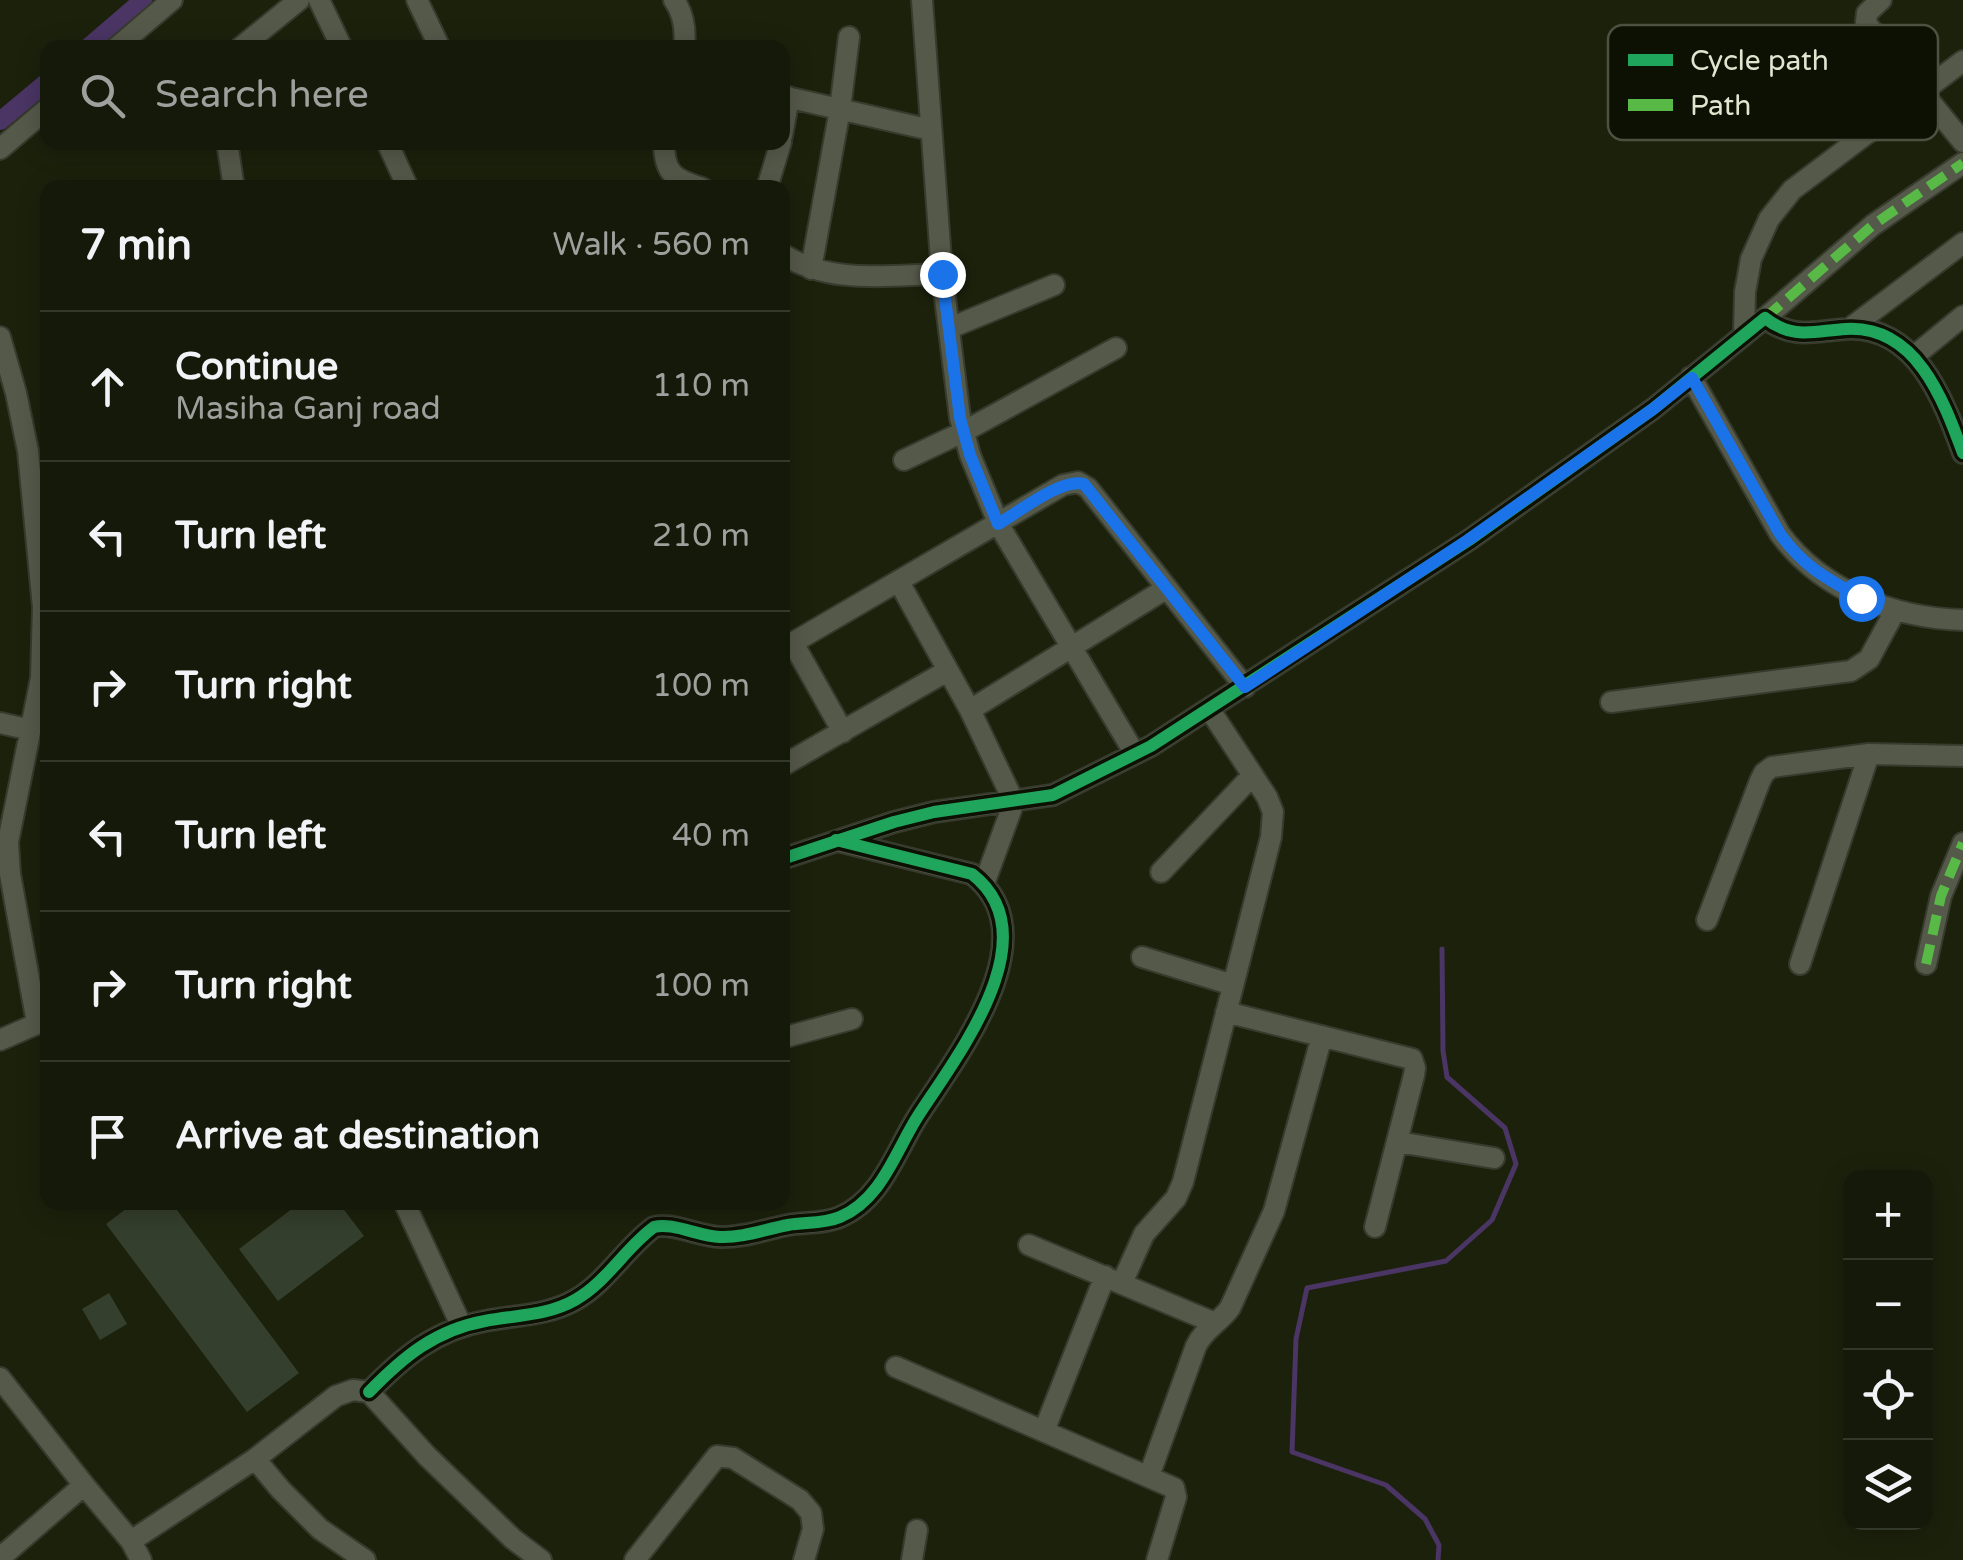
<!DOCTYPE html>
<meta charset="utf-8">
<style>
body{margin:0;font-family:"Varela Round",sans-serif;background:#1e2212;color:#f1f3f6}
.controls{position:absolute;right:30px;bottom:30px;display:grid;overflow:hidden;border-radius:20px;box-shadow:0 5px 25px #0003}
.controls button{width:90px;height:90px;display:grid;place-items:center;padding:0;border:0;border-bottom:2px solid #34382a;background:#151909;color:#f1f3f6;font:50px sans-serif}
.stop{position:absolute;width:30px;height:30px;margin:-22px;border:8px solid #1a73e8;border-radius:50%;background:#fff}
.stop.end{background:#1a73e8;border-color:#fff;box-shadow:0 2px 10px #0008}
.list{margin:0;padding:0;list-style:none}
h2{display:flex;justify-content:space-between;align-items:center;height:130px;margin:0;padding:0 40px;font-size:42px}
h2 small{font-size:32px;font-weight:400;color:#9da09c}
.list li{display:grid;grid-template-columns:65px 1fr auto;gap:30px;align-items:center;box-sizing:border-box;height:150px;padding:0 40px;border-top:2px solid #34382a}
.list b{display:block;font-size:38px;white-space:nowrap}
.list p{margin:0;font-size:32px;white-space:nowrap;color:#9da09c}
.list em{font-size:32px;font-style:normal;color:#9da09c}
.icon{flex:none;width:55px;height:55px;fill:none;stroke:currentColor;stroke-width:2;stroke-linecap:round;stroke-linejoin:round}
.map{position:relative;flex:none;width:1963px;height:1560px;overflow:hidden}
.search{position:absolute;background:#151909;box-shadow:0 5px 25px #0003;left:40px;top:40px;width:750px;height:110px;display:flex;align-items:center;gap:25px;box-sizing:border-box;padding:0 35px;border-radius:20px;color:#9da09c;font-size:38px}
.panel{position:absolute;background:#151909;box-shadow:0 5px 25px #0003;left:40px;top:180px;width:750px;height:1030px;border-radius:20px}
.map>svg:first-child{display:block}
</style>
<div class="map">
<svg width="1963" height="1560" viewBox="0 0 1963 1560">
<rect width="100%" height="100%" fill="#1c210c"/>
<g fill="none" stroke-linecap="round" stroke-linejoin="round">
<!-- stream -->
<path stroke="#4a3564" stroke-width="5" d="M1438,1560L1439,1545L1425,1519L1386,1485L1292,1452L1296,1339L1307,1288L1446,1261L1492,1220L1516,1164L1505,1128L1447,1077L1443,1051L1442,949"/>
<!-- canal -->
<path stroke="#4a3564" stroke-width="18" d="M87,48L143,0
M0,121L48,81"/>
</g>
<!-- building -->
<path fill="#353f2d" d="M135,1202H171L299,1373L247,1412L106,1224Z
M301,1202H338L364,1236L278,1301L239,1249Z
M109,1293L127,1324L100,1340L82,1309Z"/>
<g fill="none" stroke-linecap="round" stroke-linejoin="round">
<defs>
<path id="street" d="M319,0L342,48
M417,0L440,48
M674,0C684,14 686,30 684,48
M922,0L942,274L960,418L970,455L999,525L1135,754
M1881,0L1867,13L1866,22L1869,27L1963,142
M116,48L172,0
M240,48L299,0
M782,96L931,130
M782,136L789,97
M227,142L234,188
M387,142L408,188
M664,142C664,174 674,179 702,188
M0,149L48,108
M767,188L781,142
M782,254C831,285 887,275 942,274
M811,269L840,109L849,37
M1765,318L1873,225L1963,163
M950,328L1054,285
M1849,329L1963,243
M1744,334L1745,292L1751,259L1769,219L1792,190L1963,61
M0,337L16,393L28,451L43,607L41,678L8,842L10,874L37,1023
M1913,357L1963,316
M1691,377L1780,534C1822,591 1894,618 1963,620
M904,460L963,432L1116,348
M899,582L970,710L1014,802L984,884
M793,643L843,732
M782,649L1063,485L1078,482L1088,488L1245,687
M1611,702L1851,671L1869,659L1895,611
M970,710L1167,588
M0,723L31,730
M782,766L947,671
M782,859L894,822L934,812L1053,795L1151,746L1469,540L1653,409L1765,318C1793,340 1813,331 1846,329C1916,325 1943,399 1963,453
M1161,872L1252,776
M1707,920L1760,781L1764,773L1772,767L1869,754L1963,756
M1142,957L1233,985
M1800,964L1869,754
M1926,964L1941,896L1963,843
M1226,1012L1412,1059L1415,1068L1414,1075L1375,1227
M782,1038L852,1019
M0,1040L48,1019
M1398,1142L1494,1158
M404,1202L462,1327
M1029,1245L1215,1323
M1122,1283L1144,1234L1176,1198L1183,1182L1271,837L1273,812L1267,797L1210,710
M896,1367L1174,1488L1176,1497L1157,1560
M0,1378L84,1485L131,1541
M369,1392C403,1357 435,1330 485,1321C515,1315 547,1316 575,1300C607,1282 625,1248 654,1227C672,1222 698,1236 720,1237C743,1238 766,1229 788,1225C804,1222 824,1224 840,1217C882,1199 895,1152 918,1116C956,1057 1052,936 972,874L838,841
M1044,1431L1105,1276
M255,1459L281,1490L320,1529L365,1560
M1149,1476L1196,1346C1204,1329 1219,1323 1230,1308L1274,1211L1322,1036
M0,1558L84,1485
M141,1560L131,1541L255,1459L336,1396L353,1390L369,1392L427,1456L513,1539L541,1560
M635,1560L717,1456L733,1458L800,1500L811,1513L813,1529L804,1560
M912,1560L917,1530"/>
</defs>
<!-- street casing -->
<use href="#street" stroke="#373b2d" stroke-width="24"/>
<!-- street -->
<use href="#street" stroke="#55594a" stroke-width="20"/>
<!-- quiet -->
<path stroke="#58b947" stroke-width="10" stroke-dasharray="20 10" stroke-linecap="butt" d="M1765,318L1873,225L1963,163
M1926,964L1941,896L1963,843"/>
<defs>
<path id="cycleway" d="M782,859L894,822L934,812L1053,795L1151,746L1469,540L1653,409L1765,318C1793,340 1813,331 1846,329C1916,325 1943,399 1963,453
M369,1392C403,1357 435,1330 485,1321C515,1315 547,1316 575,1300C607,1282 625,1248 654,1227C672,1222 698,1236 720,1237C743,1238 766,1229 788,1225C804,1222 824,1224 840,1217C882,1199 895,1152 918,1116C956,1057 1052,936 972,874L836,840"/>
</defs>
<!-- cycleway casing -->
<use href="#cycleway" stroke="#0d1103" stroke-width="19"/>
<!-- cycleway -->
<use href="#cycleway" stroke="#20a55d" stroke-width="12"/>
</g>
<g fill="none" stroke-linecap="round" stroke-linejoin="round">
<!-- route -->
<path stroke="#1a73e8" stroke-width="12" d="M942,274L960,418L970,455L998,524C1019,512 1061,478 1084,484L1245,687L1468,540L1653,409L1692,378L1780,534C1805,568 1825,577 1861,598"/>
</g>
<!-- legend -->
<rect x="1608" y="25" width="330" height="115" rx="15" fill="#0d1103" stroke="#4c5140" stroke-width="2.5"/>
<rect x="1628" y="54" width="45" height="12" fill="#20a55d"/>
<rect x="1628" y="99" width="45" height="12" fill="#58b947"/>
<g font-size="28" fill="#dfe6d0">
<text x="1690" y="70">Cycle path</text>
<text x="1690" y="115">Path</text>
</g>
</svg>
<div class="controls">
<button>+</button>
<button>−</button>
<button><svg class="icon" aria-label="locate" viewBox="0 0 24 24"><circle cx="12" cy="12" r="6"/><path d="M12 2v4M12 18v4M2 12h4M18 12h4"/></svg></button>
<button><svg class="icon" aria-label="layers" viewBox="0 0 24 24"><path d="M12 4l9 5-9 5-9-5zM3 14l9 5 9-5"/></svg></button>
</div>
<div class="stop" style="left:1861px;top:598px"></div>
<div class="stop end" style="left:942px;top:274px"></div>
<div class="search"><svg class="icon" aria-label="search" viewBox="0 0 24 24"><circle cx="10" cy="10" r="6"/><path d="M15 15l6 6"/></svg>Search here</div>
<section class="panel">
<h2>7 min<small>Walk · 560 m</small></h2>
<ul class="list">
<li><svg class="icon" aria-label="ahead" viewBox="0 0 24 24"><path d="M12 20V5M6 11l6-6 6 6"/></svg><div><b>Continue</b><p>Masiha Ganj road</p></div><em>110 m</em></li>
<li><svg class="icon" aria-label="left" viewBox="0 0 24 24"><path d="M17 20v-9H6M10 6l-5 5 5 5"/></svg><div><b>Turn left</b></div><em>210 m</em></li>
<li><svg class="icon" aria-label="right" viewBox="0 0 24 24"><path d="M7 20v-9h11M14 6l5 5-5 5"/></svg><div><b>Turn right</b></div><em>100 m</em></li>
<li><svg class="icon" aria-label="left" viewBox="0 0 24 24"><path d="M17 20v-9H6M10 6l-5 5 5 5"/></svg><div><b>Turn left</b></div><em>40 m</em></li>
<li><svg class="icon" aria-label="right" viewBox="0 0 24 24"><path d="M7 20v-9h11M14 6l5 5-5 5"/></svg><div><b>Turn right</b></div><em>100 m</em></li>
<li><svg class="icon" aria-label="arrive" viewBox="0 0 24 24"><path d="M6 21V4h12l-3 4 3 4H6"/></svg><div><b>Arrive at destination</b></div></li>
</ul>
</section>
</div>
